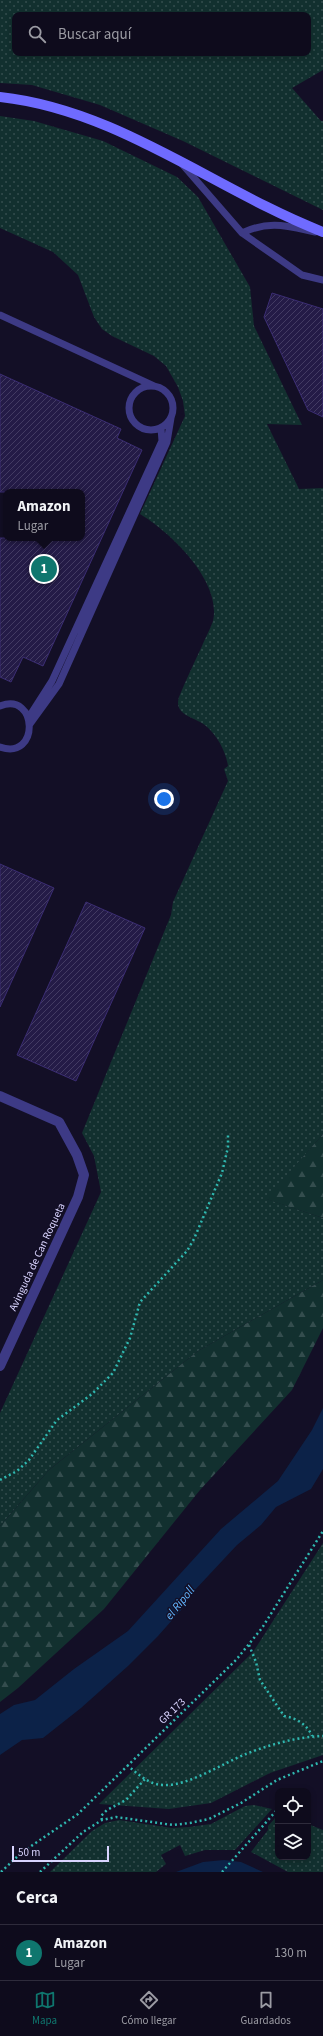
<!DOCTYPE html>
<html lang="es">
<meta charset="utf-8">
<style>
body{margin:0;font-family:"Source Sans 3",sans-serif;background:#1c1929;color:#f1f3f6}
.controls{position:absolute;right:12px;bottom:12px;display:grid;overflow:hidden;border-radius:8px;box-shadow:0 2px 6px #0003}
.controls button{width:36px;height:36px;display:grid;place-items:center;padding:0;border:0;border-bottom:1px solid #2e2b3b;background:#0e0b1c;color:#f1f3f6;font:20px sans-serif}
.scale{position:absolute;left:12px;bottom:10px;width:97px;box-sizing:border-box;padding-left:4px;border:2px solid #d9d4ff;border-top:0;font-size:11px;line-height:14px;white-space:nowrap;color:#d9d4ff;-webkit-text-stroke:3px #130f26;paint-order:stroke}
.you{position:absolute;left:164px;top:799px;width:14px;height:14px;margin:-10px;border:3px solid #fff;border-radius:50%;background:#1a73e8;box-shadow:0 0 0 6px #1a73e833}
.badge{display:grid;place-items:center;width:26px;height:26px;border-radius:50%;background:#0f766e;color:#fff;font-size:13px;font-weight:700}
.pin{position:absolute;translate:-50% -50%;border:2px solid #fff;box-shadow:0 1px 4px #0006}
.popup{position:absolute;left:3px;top:489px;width:82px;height:52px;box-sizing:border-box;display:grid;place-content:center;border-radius:8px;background:#0e0b1c;filter:drop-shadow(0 1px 3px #0005);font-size:13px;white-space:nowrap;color:#9b9ba3}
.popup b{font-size:15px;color:#f1f3f6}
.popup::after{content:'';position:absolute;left:50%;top:100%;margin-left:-8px;border:8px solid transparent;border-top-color:#0e0b1c}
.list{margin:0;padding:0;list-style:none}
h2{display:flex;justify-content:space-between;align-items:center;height:52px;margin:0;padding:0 16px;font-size:17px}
h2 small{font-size:13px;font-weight:400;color:#9b9ba3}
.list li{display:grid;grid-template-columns:26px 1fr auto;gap:12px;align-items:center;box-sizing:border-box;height:56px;padding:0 16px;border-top:1px solid #2e2b3b}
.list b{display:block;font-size:15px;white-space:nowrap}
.list p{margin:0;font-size:13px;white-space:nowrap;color:#9b9ba3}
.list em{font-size:13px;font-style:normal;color:#9b9ba3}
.icon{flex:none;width:22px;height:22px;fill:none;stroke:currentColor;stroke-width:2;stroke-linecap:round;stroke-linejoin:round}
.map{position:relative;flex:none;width:323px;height:1872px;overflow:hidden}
.search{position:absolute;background:#0e0b1c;box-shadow:0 2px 6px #0003;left:12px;right:12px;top:12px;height:44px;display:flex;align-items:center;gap:10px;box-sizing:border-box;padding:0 14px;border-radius:8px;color:#9b9ba3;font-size:15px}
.sheet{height:108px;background:#0e0b1c}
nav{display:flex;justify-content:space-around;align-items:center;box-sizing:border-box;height:56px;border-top:1px solid #2e2b3b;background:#0e0b1c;font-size:11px;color:#9b9ba3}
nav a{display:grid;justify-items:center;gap:2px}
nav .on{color:#0f766e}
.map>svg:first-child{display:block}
</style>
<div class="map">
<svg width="323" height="1872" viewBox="0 0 323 1872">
<defs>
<pattern id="grass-dots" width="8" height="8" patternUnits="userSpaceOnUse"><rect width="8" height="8" fill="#12302f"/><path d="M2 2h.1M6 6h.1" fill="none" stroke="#344d4e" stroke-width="1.8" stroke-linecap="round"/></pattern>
<pattern id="forest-firs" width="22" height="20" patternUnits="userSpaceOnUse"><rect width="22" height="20" fill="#12302f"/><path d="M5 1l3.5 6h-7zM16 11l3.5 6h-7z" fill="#344d4e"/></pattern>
<pattern id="building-hatch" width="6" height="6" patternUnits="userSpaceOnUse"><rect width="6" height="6" fill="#241b47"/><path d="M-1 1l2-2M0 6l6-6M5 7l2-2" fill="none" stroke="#433b63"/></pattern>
</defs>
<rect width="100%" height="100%" fill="#130f26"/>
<!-- grass -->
<path fill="url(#grass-dots)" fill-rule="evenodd" d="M0,0H323V70L292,88L321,121H323V210L183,141L100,105L32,85L0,83ZM15,15H308V53H15Z
M0,116L34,121L103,141L177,177L198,197L250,287L254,326L302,425L267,424L299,489L323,488V1134L267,1199L323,1218V1280L198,1351L49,1470L0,1526V1413L101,1192L94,1156L82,1133L171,915L173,902L228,781L224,769L228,766C226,752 217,735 206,726C196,717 173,716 179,697C186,680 194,663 202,646C205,638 210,630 213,621C222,581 170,532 140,514L185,416L183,401L178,387L166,366L154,356L112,336L102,329L94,317L78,275L53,252L0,228Z
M323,1543V1755L270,1773L211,1803L169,1809L99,1804L253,1652Z
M254,1805L272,1809L235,1850H205L185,1856L180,1845L161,1855L166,1864L156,1872H50L92,1831L105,1823L119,1820L172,1828L189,1827L211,1824L245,1806Z
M278,1815V1857H308V1824L323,1830V1872H288L251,1852L268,1830V1826Z"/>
<!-- forest -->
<path fill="url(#forest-firs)" d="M323,1134V1218L266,1199Z
M323,1280V1328L292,1390L200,1490L104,1609L18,1688L0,1702V1526L49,1470L198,1351Z"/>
<!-- water -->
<path fill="#0c2248" d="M323,1408V1469L311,1489L276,1507L261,1525L237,1545L194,1591L182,1609L158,1636L128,1666L81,1708L43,1738L22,1740L0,1755V1714L14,1705L35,1700L74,1669L128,1631L221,1529L278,1481L312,1430Z
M224,1860L241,1862L263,1872H176L203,1862Z"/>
<!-- building -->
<path fill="url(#building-hatch)" stroke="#3b2d73" d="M272,293L323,309V417L308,410L264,317Z
M0,374L121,429L117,438L142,450L43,666L23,657L11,682L0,677V538H82V492H0Z
M0,864L54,888L0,1007Z
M86,902L145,928L76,1081L17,1055Z"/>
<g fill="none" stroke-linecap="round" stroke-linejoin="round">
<!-- path -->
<path stroke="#2fb8b0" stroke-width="2.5" stroke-dasharray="2 3" stroke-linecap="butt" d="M0,1480L17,1471L29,1460L57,1420L92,1394L113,1373L130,1338L140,1302L187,1251L194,1239L222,1173L228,1147V1133
M249,1645L256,1662L260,1680L284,1716C296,1718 307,1724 312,1736
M127,1765C138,1774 149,1785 164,1785C189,1786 223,1763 246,1754C271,1744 297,1737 323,1736
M102,1820L101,1816L107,1810L126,1800L145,1779
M1,1872L21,1853L78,1814L236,1660L262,1628L323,1531
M40,1872L83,1832L102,1820L116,1817L173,1825L190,1823L209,1819L241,1803L277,1780L323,1761
M222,1872L276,1811"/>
<!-- service -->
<path stroke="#3d3a85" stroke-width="7" d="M182,164L242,233L302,275L323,280
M242,233C269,220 287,226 315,232
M0,315L154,386
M129 408a22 22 0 1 1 44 0a22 22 0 1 1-44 0Z
M0,706C38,691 40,761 0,747
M29,717L52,681L162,441L161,428
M30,724L59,684L167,442L171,418"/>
<!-- minor -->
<path stroke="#3d3a85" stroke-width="10" d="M0,1096L59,1122L77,1155L84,1175L78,1197L0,1366"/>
<!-- secondary -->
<path stroke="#6f6bff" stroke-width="10" d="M0,97C119,110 215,190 323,232"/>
</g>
<g text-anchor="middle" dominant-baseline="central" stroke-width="3" stroke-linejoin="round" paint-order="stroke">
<!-- street labels -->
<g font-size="11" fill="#d9d4ff" stroke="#130f26">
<text transform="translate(37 1257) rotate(-65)">Avinguda de Can Roqueta</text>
<text transform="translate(172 1711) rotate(-44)">GR 173</text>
</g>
<!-- water labels -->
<g font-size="12" font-style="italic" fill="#62b6ff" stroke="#130f26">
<text transform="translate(180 1603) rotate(-51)">el Ripoll</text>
</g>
</g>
</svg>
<div class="controls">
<button><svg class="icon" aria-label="locate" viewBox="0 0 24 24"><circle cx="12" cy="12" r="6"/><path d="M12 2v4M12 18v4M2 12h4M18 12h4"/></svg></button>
<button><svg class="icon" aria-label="layers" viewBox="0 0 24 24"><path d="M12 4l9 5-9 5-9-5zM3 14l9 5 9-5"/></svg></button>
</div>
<div class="scale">50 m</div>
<div class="you"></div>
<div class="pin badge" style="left:44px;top:569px">1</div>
<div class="popup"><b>Amazon</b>Lugar</div>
<div class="search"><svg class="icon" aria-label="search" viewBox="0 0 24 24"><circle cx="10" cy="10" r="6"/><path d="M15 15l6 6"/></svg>Buscar aquí</div>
</div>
<section class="sheet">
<h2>Cerca<small></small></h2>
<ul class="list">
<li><span class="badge">1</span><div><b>Amazon</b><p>Lugar</p></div><em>130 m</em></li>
</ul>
</section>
<nav>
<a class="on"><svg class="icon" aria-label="map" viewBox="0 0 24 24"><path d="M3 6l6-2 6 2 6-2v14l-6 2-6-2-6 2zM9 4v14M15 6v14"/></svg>Mapa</a>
<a><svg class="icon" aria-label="directions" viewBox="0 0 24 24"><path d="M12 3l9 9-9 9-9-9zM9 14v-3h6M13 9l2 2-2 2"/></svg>Cómo llegar</a>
<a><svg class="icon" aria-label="saved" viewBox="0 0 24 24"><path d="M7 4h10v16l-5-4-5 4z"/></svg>Guardados</a>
</nav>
